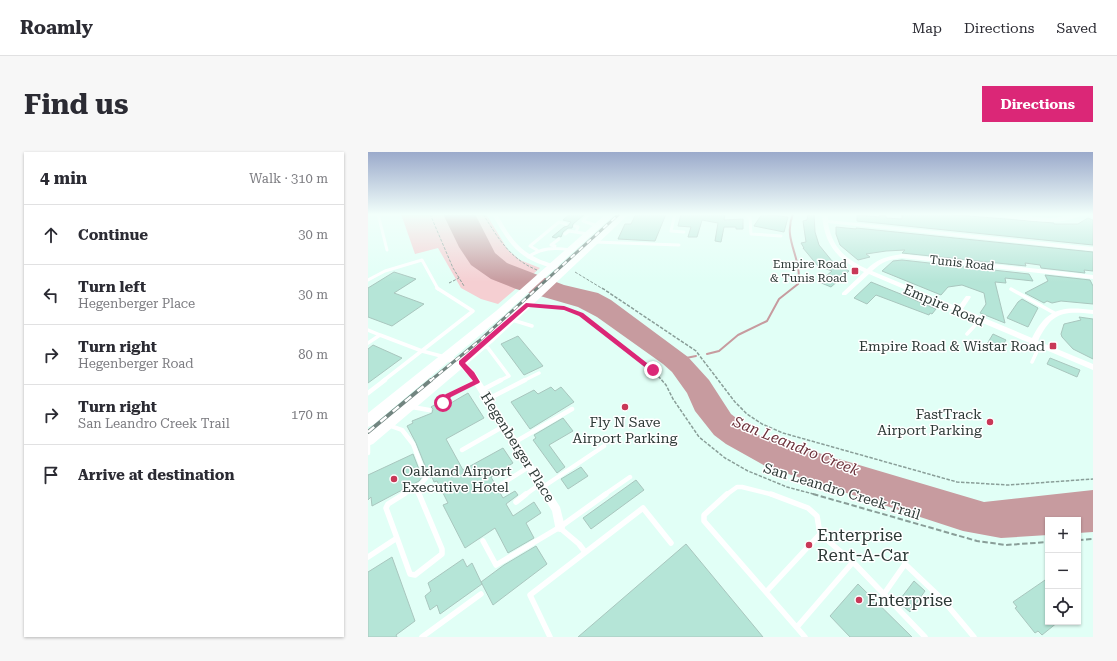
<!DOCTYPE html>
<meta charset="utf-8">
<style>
body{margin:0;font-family:"Roboto Serif",serif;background:#f7f7f7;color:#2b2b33}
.controls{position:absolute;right:12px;bottom:12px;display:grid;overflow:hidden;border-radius:0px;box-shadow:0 1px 3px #0004}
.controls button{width:36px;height:36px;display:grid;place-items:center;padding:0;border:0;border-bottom:1px solid #e1e1e2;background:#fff;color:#2b2b33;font:20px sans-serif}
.stop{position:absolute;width:12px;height:12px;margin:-9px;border:3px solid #db2777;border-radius:50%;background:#fff}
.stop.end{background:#db2777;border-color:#fff;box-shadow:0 1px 4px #0008}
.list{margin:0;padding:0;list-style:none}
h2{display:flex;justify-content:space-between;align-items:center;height:52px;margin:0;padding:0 16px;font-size:17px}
h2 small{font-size:13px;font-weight:400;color:#7c7c81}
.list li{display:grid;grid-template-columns:26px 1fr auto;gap:12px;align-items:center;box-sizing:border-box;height:60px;padding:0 16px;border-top:1px solid #e1e1e2}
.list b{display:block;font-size:15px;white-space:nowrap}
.list p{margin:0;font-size:13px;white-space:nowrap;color:#7c7c81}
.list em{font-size:13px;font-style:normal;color:#7c7c81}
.icon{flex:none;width:22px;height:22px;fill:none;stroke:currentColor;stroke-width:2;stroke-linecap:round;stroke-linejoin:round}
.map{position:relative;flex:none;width:725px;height:485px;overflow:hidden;border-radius:0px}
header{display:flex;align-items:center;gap:24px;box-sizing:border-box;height:56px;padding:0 20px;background:#fff;border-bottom:1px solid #e1e1e2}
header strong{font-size:19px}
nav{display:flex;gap:22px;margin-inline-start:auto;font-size:14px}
.intro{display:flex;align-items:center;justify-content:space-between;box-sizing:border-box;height:96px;padding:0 24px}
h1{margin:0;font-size:28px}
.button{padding:10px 18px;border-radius:0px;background:#db2777;color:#fff;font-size:14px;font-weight:700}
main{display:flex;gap:24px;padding:0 24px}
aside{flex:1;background:#fff;border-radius:0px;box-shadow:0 1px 3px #0004}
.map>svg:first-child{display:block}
</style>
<header>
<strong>Roamly</strong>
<nav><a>Map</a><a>Directions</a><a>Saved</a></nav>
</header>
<div class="intro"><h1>Find us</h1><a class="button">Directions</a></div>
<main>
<aside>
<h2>4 min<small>Walk · 310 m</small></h2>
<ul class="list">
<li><svg class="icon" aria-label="ahead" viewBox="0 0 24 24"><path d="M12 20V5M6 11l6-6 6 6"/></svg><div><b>Continue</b></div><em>30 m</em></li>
<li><svg class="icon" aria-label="left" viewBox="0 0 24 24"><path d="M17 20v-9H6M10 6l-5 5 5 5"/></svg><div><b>Turn left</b><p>Hegenberger Place</p></div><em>30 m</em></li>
<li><svg class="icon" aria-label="right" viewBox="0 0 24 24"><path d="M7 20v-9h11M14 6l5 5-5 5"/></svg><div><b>Turn right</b><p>Hegenberger Road</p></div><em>80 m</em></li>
<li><svg class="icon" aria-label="right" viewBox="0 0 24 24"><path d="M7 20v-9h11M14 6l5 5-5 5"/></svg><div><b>Turn right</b><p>San Leandro Creek Trail</p></div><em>170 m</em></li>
<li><svg class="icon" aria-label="arrive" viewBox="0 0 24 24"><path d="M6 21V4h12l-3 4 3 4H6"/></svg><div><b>Arrive at destination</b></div></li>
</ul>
</aside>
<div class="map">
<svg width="725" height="485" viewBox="0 0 725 485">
<rect width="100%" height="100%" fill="#e1fff6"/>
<!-- green -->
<path fill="#f5cfd2" d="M33,62H118L140,98L152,108L172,116L130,152L113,147L93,136L70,96L47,102Z"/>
<!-- water -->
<path fill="#c79b9f" d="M75,62H107L127,101L139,111L196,133L230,141L243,148L320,205L341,228L363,262L390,283L616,350L725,338V380L710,381V368H680V383L633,386L595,379L399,315L358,292L346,283L327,259L319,241L304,220L295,212L229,165L210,155L148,137L123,127L103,113L91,95Z"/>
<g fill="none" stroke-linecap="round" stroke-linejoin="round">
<!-- stream -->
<path stroke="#c79b9f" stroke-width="2" d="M339,202L351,199L370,183L399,169L411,147L430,132C435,106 414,88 425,62
M318,206L328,204"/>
</g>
<!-- building -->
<path fill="#b5e5d7" stroke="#a9c6be" d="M202,62H217L205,72L204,76H200L195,80L193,85L191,84L188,86L184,85L196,75L200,74L203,70L195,68Z
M268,62H298L287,89L250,87L257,72H263Z
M313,62H355L357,63L356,68L375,67V77H368V75H356L353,90L347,89L350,71L334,68L329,85H320L323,75L310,74Z
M394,62L420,65L416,80L386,74Z
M440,62H446L447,80L451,93L464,109L481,119L463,135L451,130L464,119L450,114L435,96H436L433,91L438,90L435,69L439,68Z
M534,62H577L686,71V72H710L720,66L725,68V93L489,69V63L512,65V63L518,64V66L534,67Z
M468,75L488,77V76L725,100V119L716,118L717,121L673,116L672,113L657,111L658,114L534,101L537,98L518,99L498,102L502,105L490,108L472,93L468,82Z
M534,108L661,122L665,129L637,126L638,131L627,130L637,171L612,161L618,152L616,141L594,133L580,135L573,143L514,119L525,109Z
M26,120L48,127L26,141L56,152L24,174L0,165V136Z
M677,123L722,128L725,134V152L693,149L684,151L679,149L676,151L657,141L680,129Z
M503,130L540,145L568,157L564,162L562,161L561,163L508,143L499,152L486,146Z
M654,147L670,156L660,175L639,166L650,150Z
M711,165L725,167V207L705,197L694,185L693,182L696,172L713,168Z
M625,182L638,188L632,197L619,192Z
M150,184L175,214L156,223L133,192Z
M5,193L34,206L0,231V197Z
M682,206L712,218L709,225L679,212Z
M183,235L187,239L193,235L206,250L162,277L143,250L166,238L170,242Z
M100,241L116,266L78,287L95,318L135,296L145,311L123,325L135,346L147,339L150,343L138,352L145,364L166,350L173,361L158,371L166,386L140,401L127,376L97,396L75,353L80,351L69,329L66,330L64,325L62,326L48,291L39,274L45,271L44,269L64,261L65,257L63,255L71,250L72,254L76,255Z
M195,266L205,279L181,293L197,315L189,321L165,288L168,286L166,283Z
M45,302L54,325L51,329L4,354L3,345L0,348V323Z
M213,315L220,324L200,337L193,327Z
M268,328L276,338L223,377L215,366Z
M318,392L395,485H210Z
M168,394L179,412L125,453L113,430L136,413Z
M24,405L47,469L28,483L29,485H0V420Z
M95,407L99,415L104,411L114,432L72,462L69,453L62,458L57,444L63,439L60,431Z
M680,426V470H690L674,483L670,479L667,481L647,456L649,455L645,450Z
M546,429L557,439L542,460L530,450Z
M490,432L544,485H482L462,464Z"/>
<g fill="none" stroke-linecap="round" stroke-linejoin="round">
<!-- path-far2 -->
<path stroke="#899e98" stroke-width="1" stroke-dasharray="3 1.5" stroke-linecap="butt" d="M62,62L85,116L96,134
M115,62C130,86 142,107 169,118
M207,120L235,137
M81,131L91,126"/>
<!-- path-far1 -->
<path stroke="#899e98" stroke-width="1.5" stroke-dasharray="3.5 1.5" stroke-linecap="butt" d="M234,136L328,199L367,250L379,262L394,272L415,281L589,330L640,333L725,327
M168,154L196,156L213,163L285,218L298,233L305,247L331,285L357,306L380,319L419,335L449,343"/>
<!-- path -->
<path stroke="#899e98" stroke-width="2" stroke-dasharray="5.5 2.5" stroke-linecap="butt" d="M445,342L609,389L638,393L680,390
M710,388L725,387"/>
<!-- lane-far3 -->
<path stroke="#fff" stroke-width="3" d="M10,62L19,98
M221,62L215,69L230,74
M307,62L303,79L316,80
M377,62L382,66L383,82L413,84
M207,74L210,75L208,80
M197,82L201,79L220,82
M227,90L311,93
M187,94L183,93L191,87
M169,98L162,94L191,70L198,72
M160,105C173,96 186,95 202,98
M0,128L17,119L54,108L70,137"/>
<!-- lane-far2 -->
<path stroke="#fff" stroke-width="3.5" d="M643,137L688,162
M138,158L135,162L138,166L164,174
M0,178L12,183L0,191
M599,182L612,168
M12,183L54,199L77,205
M114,193L120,196L141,224L131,229
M664,210L672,193
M15,229L105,159L69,136
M155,229L171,221"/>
<!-- lane-far1 -->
<path stroke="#fff" stroke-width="4.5" d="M114,238L133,228
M0,241L17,228
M120,247L157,228
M75,251L81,243L109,229
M44,255L61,258
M20,273L34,278L45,292L58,326L53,332L34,343
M147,290L204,257
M0,291V301
M94,298L136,274
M134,332L162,314
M175,335L236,294
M48,336L51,343
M157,343L172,332
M236,343L262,325
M358,343L369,335H374L406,343"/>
<!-- lane -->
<path stroke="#fff" stroke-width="5.5" d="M359,342L336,363V369L437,485
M403,342L440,356L449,364L452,382L485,410L557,485
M148,350L158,342
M192,376L211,392L217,400
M29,386L42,422L47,423L74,402V397L51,342
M115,389L128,413L192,375L238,342
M0,405L29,386L18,356L20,352L36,342
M398,440L452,382
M516,442L537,412L574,447L606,485
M429,475L485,410
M54,485L113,442
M182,485L162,443L275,356L303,391"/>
<!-- street -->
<path fill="#fff" fill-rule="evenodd" d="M124,62H129C149,98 159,106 199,116V118C193,119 187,117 181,115C149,106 139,89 124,62Z
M454,62H460V68L725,95V99L460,71C464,95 477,107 499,117C511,106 518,105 534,102L725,123V127L534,106C520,108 515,109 504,119L590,155L598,144H602L603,145L595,157L664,186C679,156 694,154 725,158V162C695,159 684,160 670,189L725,212V218L591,161H588L587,159L501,122L478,143H474V141L496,120C469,108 456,92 454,62Z
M622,62H638L682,66L715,62C694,77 649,66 624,64Z
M719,62H725V66Z
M79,203L96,209L107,220L192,355L197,375L196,379L192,380L188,379L184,359L101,224L90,213L76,208L75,206L76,204Z"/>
<!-- primary -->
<path fill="#fff" fill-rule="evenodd" d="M238,62H247L136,163L5,273L0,275V261L128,159Z
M252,62H261L125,190L5,292L0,294V280L117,184Z"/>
<defs>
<path id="rail-far1" d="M62,229L111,189L251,62"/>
<path id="rail" d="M0,280L63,228"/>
</defs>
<!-- rail-far1 casing -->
<use href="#rail-far1" stroke="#728580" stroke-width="3"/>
<!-- rail casing -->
<use href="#rail" stroke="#728580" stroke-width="4"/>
<!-- rail-far1 -->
<use href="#rail-far1" stroke="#fff" stroke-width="2" stroke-dasharray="5.5" stroke-linecap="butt"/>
<!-- rail -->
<use href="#rail" stroke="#fff" stroke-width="2.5" stroke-dasharray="8" stroke-linecap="butt"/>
</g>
<!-- sky -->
<linearGradient id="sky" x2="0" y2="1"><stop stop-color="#9baacb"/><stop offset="0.48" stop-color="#f2fffb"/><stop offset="1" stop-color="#f2fffb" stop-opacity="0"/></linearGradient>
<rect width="725" height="130" fill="url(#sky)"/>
<!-- route -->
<path fill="#db2777" d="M158,151L196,154L215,161L288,218V220H283L211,164L196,158L160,155L97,211L106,220L112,230L111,231L83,245L77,253H72L71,251L78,242L105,229L91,212V209Z"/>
<!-- markers -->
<g fill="#c83857" stroke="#fff" stroke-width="1.5">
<rect x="483" y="115" width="8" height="8" rx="2"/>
<rect x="681" y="190" width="8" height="8" rx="2"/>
<circle cx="257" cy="255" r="4"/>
<circle cx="622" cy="270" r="4"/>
<circle cx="26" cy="327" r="4"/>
<circle cx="441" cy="393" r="4"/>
<circle cx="491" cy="448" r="4"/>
</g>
<g text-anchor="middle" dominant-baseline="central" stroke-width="3" stroke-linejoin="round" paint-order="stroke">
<!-- far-street labels -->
<g font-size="12" fill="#2e3a37" stroke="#fff">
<text transform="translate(594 111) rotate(6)">Tunis Road</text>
</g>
<!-- far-poi labels -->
<g font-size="12" fill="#2e3a37" stroke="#fff" text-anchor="end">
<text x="479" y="112">Empire Road<tspan x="479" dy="14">&amp; Tunis Road</tspan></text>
</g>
<!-- street labels -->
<g font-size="14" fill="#2e3a37" stroke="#fff">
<text transform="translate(576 153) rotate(23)">Empire Road</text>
<text transform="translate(150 295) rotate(58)">Hegenberger Place</text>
<text transform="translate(474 339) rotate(17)">San Leandro Creek Trail</text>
</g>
<!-- poi labels -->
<g font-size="14" fill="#2e3a37" stroke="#fff" text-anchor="end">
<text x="677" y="194">Empire Road &amp; Wistar Road</text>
<text x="614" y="262">FastTrack<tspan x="614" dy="16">Airport Parking</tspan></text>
<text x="257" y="270" text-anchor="middle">Fly N Save<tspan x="257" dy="16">Airport Parking</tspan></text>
<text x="34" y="319" text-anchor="start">Oakland Airport<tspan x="34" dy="16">Executive Hotel</tspan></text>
</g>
<!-- water labels -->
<g font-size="15" font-style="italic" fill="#6b313a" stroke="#fff">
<text transform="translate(428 294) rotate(22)">San Leandro Creek</text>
</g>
<!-- near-poi labels -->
<g font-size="17" fill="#2e3a37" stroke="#fff" text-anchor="start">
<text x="449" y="383">Enterprise<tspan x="449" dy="20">Rent-A-Car</tspan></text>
<text x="499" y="448">Enterprise</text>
</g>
</g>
</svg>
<div class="controls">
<button>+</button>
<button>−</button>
<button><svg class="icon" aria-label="locate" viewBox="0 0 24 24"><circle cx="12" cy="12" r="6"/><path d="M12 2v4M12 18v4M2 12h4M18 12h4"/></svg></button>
</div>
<div class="stop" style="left:75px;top:251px"></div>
<div class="stop end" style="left:285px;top:218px"></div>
</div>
</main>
